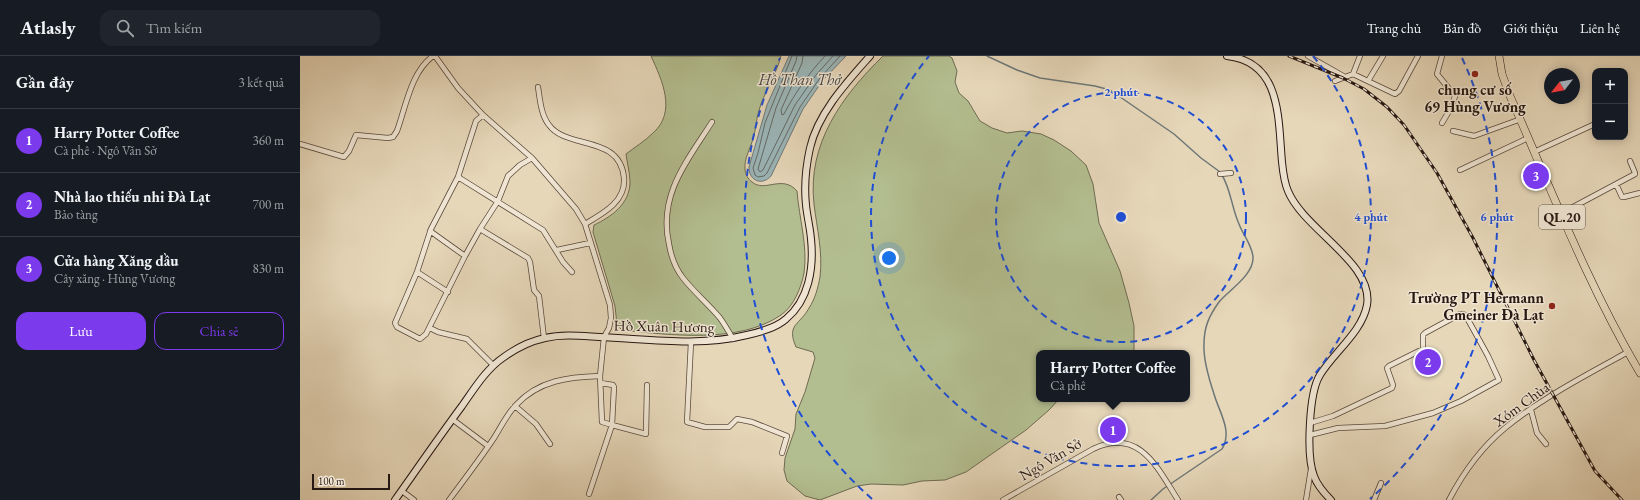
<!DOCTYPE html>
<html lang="vi">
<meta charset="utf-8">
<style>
body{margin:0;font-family:"EB Garamond",serif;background:#20242c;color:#f1f3f6}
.controls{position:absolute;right:12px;top:12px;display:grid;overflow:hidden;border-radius:8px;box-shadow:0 2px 10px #0003}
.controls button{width:36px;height:36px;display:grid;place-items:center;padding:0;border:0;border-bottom:1px solid #363941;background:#171b24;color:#f1f3f6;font:20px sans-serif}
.compass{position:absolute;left:1244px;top:12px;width:36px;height:36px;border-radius:50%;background:#171b24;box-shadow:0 2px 10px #0003;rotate:239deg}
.scale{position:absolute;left:12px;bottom:10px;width:78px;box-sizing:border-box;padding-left:4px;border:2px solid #281813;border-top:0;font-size:11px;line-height:14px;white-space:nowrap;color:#281813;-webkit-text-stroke:3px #efe5d2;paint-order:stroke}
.you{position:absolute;left:589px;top:202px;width:14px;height:14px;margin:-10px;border:3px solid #fff;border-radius:50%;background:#1a73e8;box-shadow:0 0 0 6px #1a73e833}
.badge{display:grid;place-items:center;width:26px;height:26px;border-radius:50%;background:#7c3aed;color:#fff;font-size:13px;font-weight:700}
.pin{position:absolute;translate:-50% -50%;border:2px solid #fff;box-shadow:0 1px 4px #0006}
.popup{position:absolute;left:736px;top:294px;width:154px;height:52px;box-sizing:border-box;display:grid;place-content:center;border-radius:8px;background:#171b24;filter:drop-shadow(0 1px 3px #0005);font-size:13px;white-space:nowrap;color:#9ea1a6}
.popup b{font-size:15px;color:#f1f3f6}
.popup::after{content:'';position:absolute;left:50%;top:100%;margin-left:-8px;border:8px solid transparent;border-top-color:#171b24}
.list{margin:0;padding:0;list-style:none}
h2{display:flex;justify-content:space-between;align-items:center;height:52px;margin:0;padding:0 16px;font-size:17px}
h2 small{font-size:13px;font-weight:400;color:#9ea1a6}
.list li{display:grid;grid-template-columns:26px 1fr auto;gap:12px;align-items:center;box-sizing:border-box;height:64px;padding:0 16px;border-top:1px solid #363941}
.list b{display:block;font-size:15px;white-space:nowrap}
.list p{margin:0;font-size:13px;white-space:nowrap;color:#9ea1a6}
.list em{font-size:13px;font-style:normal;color:#9ea1a6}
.actions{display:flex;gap:8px;padding:12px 16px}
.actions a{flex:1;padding:9px 0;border:1px solid #7c3aed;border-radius:12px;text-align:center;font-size:14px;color:#7c3aed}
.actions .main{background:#7c3aed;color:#fff}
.icon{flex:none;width:22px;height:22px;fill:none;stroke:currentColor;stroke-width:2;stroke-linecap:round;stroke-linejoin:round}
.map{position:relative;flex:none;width:1340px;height:444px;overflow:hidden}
header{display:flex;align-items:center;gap:24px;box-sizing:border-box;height:56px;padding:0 20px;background:#171b24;border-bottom:1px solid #363941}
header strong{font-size:19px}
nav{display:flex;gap:22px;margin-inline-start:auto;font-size:14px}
.search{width:280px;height:36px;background:#20242c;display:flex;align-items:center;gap:10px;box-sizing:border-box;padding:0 14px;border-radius:12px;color:#9ea1a6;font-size:15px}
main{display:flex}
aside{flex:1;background:#171b24}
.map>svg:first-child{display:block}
</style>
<header>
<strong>Atlasly</strong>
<div class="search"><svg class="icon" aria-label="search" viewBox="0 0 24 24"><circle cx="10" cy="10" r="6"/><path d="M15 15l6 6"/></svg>Tìm kiếm</div>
<nav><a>Trang chủ</a><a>Bản đồ</a><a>Giới thiệu</a><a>Liên hệ</a></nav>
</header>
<main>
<aside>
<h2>Gần đây<small>3 kết quả</small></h2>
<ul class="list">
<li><span class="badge">1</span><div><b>Harry Potter Coffee</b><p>Cà phê · Ngô Văn Sở</p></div><em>360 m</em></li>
<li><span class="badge">2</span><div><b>Nhà lao thiếu nhi Đà Lạt</b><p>Bảo tàng</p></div><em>700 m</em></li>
<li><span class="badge">3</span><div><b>Cửa hàng Xăng dầu</b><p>Cây xăng · Hùng Vương</p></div><em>830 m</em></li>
</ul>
<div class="actions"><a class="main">Lưu</a><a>Chia sẻ</a></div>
</aside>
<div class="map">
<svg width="1340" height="444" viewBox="0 0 1340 444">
<rect width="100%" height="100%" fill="#e6d7b9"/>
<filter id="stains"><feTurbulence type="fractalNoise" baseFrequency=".005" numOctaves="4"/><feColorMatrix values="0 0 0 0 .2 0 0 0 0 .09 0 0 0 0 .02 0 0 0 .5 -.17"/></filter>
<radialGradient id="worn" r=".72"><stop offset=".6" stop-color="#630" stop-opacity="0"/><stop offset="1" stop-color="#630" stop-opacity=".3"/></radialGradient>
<!-- green -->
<path fill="#b3be90" stroke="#6e6b52" d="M351,0H481C476,19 465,35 459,54C456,63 456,74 453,83C450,93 444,103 445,113C445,118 448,123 452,126C465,137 482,118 497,135C499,162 508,190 504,217C501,232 494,250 481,259C439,288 370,279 322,274L317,269L315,250L293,176L294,169C311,161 330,148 330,126C330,117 327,107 326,98C335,91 345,85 353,77C377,56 362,24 351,0Z
M583,0H649L652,2L657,15L655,26L659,37L668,45L680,65L692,72L707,77L722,75L741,78L754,84L771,95L786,109L793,128L799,167L820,215L829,247L834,270V297H739V343H759L749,354L726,374L666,416L645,424L622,425L603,429L571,428L557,430L520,444L505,440L487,425L484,414L485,402L495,373L496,358L505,336L515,302L513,296L496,291C486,268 500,269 509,252C515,243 518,232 520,221C523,196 517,173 514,148C507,88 542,40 583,0Z"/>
<!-- water -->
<path fill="#9bb7ba" stroke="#6d7777" d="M489,0H546L523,24L503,53L471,120C462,130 449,125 449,111L467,49Z"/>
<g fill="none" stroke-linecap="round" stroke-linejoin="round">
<!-- shore -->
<path stroke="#626866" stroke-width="1" d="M492,0L465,67L458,97L453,112L455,119L458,121L464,120L467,117L500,51L520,22L540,0
M497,0L496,5L476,52L458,113L460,116L463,114L495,49L516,19L533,0
M503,0L502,7L481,54L482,59L484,58C495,37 509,17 525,0"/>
<!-- stream -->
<path stroke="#6d7777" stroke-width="1.5" d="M687,0L717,14L740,22L795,30L810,34L874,78L901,102L920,116
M851,444L863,433L922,393C933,375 919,356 914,338C909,323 903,304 904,288C904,271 909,260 919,246C929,234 954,219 953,201C952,189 943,179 939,168C932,153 931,134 922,119"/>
<defs>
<path id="minor" d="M135,0L158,32L183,59L232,102L276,153L285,168L310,249L311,262L309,272L304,281L300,320L302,366L312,369L289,438
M1008,0L1045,21
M1142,0L1137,18L1155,40L1152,50L1142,67
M1053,18L1060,0
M1035,25L1053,18L1095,38L1099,35L1118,0
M1068,25L1083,0
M238,31C240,44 241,59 249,69C267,94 320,78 324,122C326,146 302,158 285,168
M183,59L176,65L158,121L131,173L117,216L95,267L97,271L120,283L126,278L165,200L180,173L198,145L208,120L220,109L232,102
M412,66C387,105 358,139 369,188C371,200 375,212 383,222C394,236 408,248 420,262C425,269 429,276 433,283
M1153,75L1174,80L1221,63
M0,88L44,101L49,95L56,79L88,82L93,81L97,75C106,50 111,16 133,0
M1234,96L1295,68
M1160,114L1228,82
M920,118L931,117
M158,121L243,174L263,206L272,216
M1316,128L1322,141H1324L1340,137
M1260,158L1335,118V117L1330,105
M180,173L228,202L230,206L234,234L239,240L244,282
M130,175L165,200
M257,194L290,187
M117,216L148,236
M130,272L138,276L167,283L193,309
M391,286L387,366L405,371H429L437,363L452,366L487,380L482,397
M301,327L313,329L314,331L312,369L346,378L347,329
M215,350L236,368L250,388
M1231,354L1237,377L1246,388
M152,363L188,390
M1010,367L1033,360L1092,332L1093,329L1087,312L1089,310L1123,293V279L1125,277L1160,258H1163L1166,260L1188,300L1199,324L1161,345L1133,357L1085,370L1038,372L1010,379
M102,435L114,444
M819,441L821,444
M149,444C164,424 180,403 194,382C201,371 207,358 216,349C239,324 269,321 300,320
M703,444L793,393C839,371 857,411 878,444
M1006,444L1011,413
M1074,444L1081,427
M1149,444C1163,417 1182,391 1205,372C1240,343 1288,318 1328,296"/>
<path id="secondary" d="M927,0C982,6 978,63 982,106C983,116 984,126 988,135C1004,174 1074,207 1067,249C1062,276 1034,296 1020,319C1009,336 1006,400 1014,420C1017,429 1024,437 1031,444
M95,444C117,413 139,381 162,350C174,333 186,313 204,301C215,293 231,285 245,282C263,278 281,280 299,281C348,283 399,291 447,279C460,276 476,272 486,263C509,244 514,212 511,183C510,171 507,160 506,149C504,130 506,110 510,92C518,57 547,26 570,0"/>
<path id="trunk" d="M1199,0L1202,18L1210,40C1251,133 1288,229 1340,317"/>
</defs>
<!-- minor casing -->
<use href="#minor" stroke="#58483c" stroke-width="6"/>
<!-- secondary casing -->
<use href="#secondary" stroke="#281813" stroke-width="8"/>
<!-- trunk casing -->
<use href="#trunk" stroke="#281813" stroke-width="8"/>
<!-- minor -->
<use href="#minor" stroke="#efe5d2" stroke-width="4.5"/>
<!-- secondary -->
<use href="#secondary" stroke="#efe5d2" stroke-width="6"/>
<!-- trunk -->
<use href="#trunk" stroke="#e6d7b9" stroke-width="7"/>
<defs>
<path id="rail" d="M989,0L1043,22L1064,33L1087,51L1104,69L1137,117L1173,182L1234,304L1295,415L1322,444"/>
</defs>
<!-- rail casing -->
<use href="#rail" stroke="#281813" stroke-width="3"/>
<!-- rail -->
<use href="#rail" stroke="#efe5d2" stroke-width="1.5" stroke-dasharray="4.5" stroke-linecap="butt"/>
</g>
<!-- distance rings -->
<g fill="none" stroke="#1d4ed8" stroke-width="2" stroke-dasharray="7 5">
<circle cx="821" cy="161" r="125"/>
<path d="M1013 0A250 250 0 1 1 629 0"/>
<path d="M572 443A376 376 0 0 1 480 2M1162 2A376 376 0 0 1 1070 443"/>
</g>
<!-- markers -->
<g fill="#8f2418" stroke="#efe5d2" stroke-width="1.5">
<circle cx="1175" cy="18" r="4"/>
<circle cx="1252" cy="250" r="4"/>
</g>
<g text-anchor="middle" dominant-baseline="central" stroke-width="3" stroke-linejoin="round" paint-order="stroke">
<!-- shield labels -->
<rect fill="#efe5d2" stroke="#64564c" stroke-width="1" x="1239" y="149" width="46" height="24" rx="3"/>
<g font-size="14" font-weight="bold" fill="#281813">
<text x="1262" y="161">QL.20</text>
</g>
<!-- poi labels -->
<g font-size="15" font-weight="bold" fill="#281813" stroke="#efe5d2">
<text x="1175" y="33">chung cư số<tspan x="1175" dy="17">69 Hùng Vương</tspan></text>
<text x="1244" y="241" text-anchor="end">Trường PT Hermann<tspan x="1244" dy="17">Gmeiner Đà Lạt</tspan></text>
</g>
<!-- street labels -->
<g font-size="15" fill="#281813" stroke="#efe5d2">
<text transform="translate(364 270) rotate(1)">Hồ Xuân Hương</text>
<text transform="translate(1221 348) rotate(-36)">Xóm Chùa</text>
<text transform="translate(750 403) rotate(-30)">Ngô Văn Sở</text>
</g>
<!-- water labels -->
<g font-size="16" font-style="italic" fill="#4a4845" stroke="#efe5d2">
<text x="500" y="23">Hồ Than Thở</text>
</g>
</g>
<circle cx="821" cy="161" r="6" fill="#1d4ed8" stroke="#efe5d2" stroke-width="2"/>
<g font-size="12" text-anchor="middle" font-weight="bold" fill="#1d4ed8" stroke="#efe5d2" stroke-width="3" stroke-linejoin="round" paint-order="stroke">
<text x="821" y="40">2 phút</text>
<text x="1071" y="165">4 phút</text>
<text x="1197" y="165">6 phút</text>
</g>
<rect width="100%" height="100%" filter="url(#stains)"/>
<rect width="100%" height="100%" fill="url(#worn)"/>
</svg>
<div class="controls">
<button>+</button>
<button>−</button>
</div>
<svg class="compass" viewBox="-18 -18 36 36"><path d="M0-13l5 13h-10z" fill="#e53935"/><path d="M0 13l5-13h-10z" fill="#9ea1a6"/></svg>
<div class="scale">100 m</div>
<div class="you"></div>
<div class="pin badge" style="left:813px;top:374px">1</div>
<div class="popup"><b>Harry Potter Coffee</b>Cà phê</div>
<div class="pin badge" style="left:1128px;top:306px">2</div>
<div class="pin badge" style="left:1236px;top:120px">3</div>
</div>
</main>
